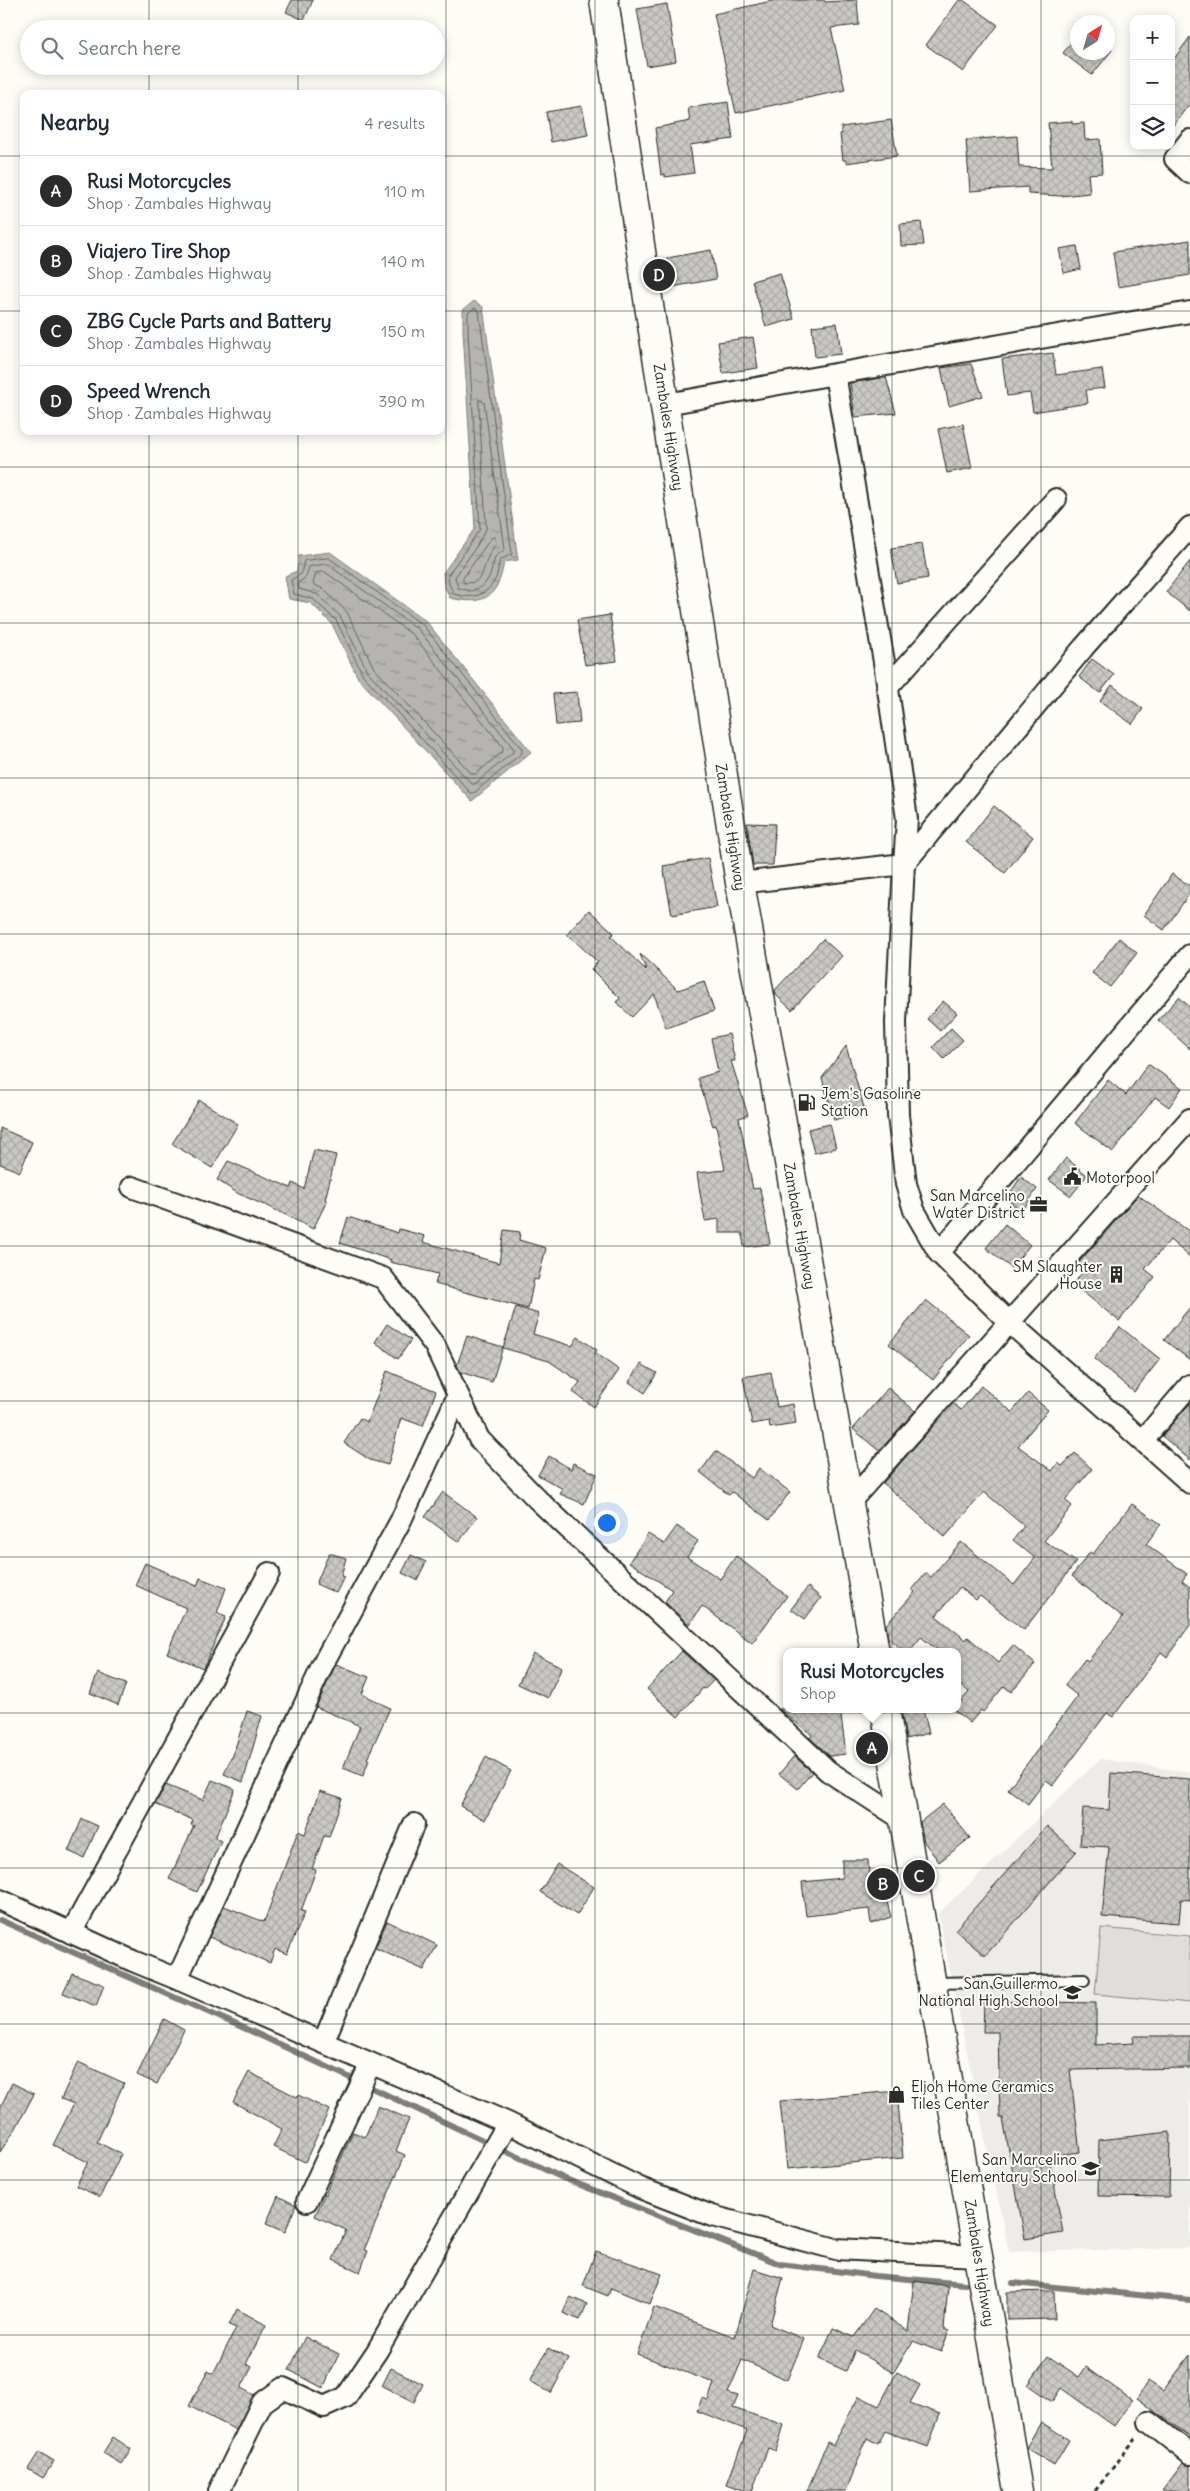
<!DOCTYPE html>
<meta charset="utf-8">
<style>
body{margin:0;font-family:Delius,sans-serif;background:#f2f2f3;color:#1f2937}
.controls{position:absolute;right:15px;top:15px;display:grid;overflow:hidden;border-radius:10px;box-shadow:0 2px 12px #0003}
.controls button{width:45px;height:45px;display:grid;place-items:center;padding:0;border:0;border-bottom:1px solid #e0e1e3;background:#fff;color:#1f2937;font:25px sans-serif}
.compass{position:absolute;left:1070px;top:15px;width:45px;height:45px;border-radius:50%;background:#fff;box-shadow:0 2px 12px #0003;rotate:37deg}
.you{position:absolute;left:606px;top:1522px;width:18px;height:18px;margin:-12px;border:4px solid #fff;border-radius:50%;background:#1a73e8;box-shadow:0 0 0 8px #1a73e833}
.badge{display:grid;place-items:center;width:32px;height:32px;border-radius:50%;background:#2b2b2b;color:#fff;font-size:16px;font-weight:700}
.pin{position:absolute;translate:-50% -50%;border:2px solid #fff;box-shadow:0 1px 5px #0006}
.popup{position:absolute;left:783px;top:1648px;width:178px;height:65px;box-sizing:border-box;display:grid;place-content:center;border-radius:10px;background:#fff;filter:drop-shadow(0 1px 4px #0005);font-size:16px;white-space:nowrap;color:#747a83}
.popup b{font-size:19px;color:#1f2937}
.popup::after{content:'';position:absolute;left:50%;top:100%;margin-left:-10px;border:10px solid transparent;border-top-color:#fff}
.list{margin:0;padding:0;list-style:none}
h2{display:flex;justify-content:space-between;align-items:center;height:65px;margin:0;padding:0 20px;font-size:21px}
h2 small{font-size:16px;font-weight:400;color:#747a83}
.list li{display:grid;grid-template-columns:32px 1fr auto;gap:15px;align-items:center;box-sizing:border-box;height:70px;padding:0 20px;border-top:1px solid #e0e1e3}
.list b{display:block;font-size:19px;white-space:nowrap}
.list p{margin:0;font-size:16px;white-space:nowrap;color:#747a83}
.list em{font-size:16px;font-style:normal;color:#747a83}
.icon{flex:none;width:28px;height:28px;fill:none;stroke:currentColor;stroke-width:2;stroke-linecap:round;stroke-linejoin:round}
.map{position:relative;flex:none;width:1190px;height:2491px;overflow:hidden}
.search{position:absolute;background:#fff;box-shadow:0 2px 12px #0003;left:20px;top:20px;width:425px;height:55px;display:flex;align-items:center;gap:12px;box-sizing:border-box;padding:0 18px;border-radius:28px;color:#747a83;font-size:19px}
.panel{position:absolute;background:#fff;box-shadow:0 2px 12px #0003;left:20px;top:90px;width:425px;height:345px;border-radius:10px}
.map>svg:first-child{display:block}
</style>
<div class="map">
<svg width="1190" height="2491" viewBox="0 0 1190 2491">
<defs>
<pattern id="water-ripples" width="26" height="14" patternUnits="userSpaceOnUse" patternTransform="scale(1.25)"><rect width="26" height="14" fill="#b5b4b1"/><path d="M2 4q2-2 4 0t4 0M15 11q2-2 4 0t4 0" fill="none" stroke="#939390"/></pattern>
<pattern id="building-cross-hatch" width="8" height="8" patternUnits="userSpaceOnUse" patternTransform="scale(1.25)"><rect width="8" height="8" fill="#c9c8c4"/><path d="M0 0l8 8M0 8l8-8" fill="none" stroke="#adaca9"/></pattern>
</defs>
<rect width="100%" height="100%" fill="#fdfcf7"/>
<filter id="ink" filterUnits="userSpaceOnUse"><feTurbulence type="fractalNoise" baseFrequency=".02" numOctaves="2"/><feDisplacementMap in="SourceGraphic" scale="10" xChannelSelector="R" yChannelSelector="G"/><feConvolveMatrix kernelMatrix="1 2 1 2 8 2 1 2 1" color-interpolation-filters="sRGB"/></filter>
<g filter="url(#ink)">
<!-- built -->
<path fill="#edece8" d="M1100,1759L1190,1772V2248L1009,2252L938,1914Z"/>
<!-- green -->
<path fill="#dfdeda" stroke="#858482" d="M1101,1928L1190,1936V2003L1095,1994Z"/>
<!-- water -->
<path fill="url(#water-ripples)" stroke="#7e7d7b" d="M474,301L483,307L518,560L504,562C498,597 485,606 450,598L444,585L443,573L475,528L463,331V310Z
M330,552L426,621L531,752L472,801L358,678L332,624L311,603L289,599L285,576L297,571L299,556Z"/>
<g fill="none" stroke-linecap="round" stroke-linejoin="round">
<!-- shore -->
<path stroke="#626261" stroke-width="1" d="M475,308L479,311L512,554L500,560C498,566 498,574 495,580C486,597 470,599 454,594L449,584L448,575L480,529L468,331V313Z
M479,400L484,402L505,549L495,557L490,576L483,586L471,591L458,588L455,577L476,547L486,529Z
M495,537L496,545C481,558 488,588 463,582V578L491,538Z
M329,558L423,625L522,749V753L474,793H471L363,675L336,620L313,599L294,594L291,580L301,574L304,561Z
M327,564L419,630L514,749L513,752L475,784H472L368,672L340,616L317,594L299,589L298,583L306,577L309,567Z
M325,572L413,635L503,747V751L476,774H472L374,668L347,612L323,589L313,584L316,573Z"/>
<!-- stream -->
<path stroke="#7e7d7b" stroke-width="6" d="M0,1920L253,2032L563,2178L780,2264L875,2276L965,2284
M1013,2283L1190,2300"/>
</g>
<!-- building -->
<path fill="url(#building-cross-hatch)" stroke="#2b2b2b" d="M292,0H313L304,20L286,12Z
M776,0H824L825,2L857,0L859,25L831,28L845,90L736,113L714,14Z
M959,0H963L998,25L963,72L926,45Z
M667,4L676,61L647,66L637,9Z
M1078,34V52H1108V47L1112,50L1092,75L1063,53Z
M1190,37V103L1171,128V63Z
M728,102L733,139L690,145L694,173L665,177V174L661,175L655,128L690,121L688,108Z
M582,106L588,135L551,142L546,112Z
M891,120L897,156L846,163V160H843L840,134H842L841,127Z
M1072,121V124L1084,123L1085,140L1100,139L1102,173L1088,174L1090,193L1061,196L1028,194V187L970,191L966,140L1017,136L1019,167L1052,168L1048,123Z
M921,222L924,245L901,246L900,224Z
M1190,240V275L1118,287L1113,252Z
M1077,246L1081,269L1064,273L1059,249Z
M711,250L716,279L672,287L667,258Z
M780,273L794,319L766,327L752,281Z
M837,323L841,354L815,357L812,326Z
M753,337L758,368L723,373L718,342Z
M1053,353L1056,375L1102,369L1105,388L1086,390L1088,403L1033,412L1030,393L1007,396L1002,359Z
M971,364L983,396L949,406L941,368Z
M886,377L896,413L855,417L850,383Z
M963,424L972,468L947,473L938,429Z
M922,544L928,578L897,583L891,548Z
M1190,561V611L1166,592Z
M610,615L617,661L585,665L577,620Z
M1092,659L1114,675L1100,693L1079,677Z
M1112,685L1143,709L1132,724L1100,701Z
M577,692L580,723L556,725L553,694Z
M994,806L1033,837L1005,873L966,842Z
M747,823L775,824L773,865H753Z
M708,858L717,907L672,915L663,866Z
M1172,874L1190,886V893L1164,930L1144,915Z
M589,910L614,933L611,936L646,970L640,954L678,990L704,981L714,1011L666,1028L654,994L632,1017L616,1002L620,998L591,969L598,962L567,934Z
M1119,938L1137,953L1110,987L1092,973Z
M823,939L842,956L792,1010L776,995L775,990Z
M1179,997L1190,1007V1049L1158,1020Z
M943,1001L957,1013L940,1031L927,1019Z
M951,1028L963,1040L944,1059L933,1047Z
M729,1034L735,1061H731L748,1115L739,1118L753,1189L760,1188L770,1244L744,1247L742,1233H719V1219L705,1221L700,1193L697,1173L725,1170L716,1125L713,1126L698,1078L718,1072L711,1038Z
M846,1046L865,1111L834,1120L822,1078Z
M1148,1064L1182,1088L1169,1107L1155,1097L1113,1152L1075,1123L1108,1080L1126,1095Z
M199,1100L238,1124L212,1168L172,1144Z
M830,1124L836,1148L814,1153L808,1129Z
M0,1128L32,1142L20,1172L0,1164Z
M314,1150L336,1155L325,1200L327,1201L313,1229L264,1204V1205L239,1194L217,1180L228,1161L291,1188L293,1183L304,1189Z
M1066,1158L1087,1175L1071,1196L1049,1180Z
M1021,1177L1037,1189L1022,1211L1006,1199Z
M1138,1195L1190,1232V1257L1170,1240L1145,1269L1155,1277L1119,1321L1073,1284L1082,1273L1075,1267Z
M348,1217L398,1233L399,1229L425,1236L423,1242L499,1263L504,1230L520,1232L519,1240L546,1248L538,1280L534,1279L528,1309L435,1284L438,1274L390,1262L391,1260L340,1243Z
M1005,1224L1030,1245L1011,1268L986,1248Z
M926,1300L969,1335L933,1380L889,1344Z
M516,1307L539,1314L533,1334L572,1346L578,1337L597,1350L595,1353L619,1370L594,1407L573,1392L580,1382L549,1361L503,1348Z
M1190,1307V1360L1164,1340Z
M387,1324L411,1340L398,1359L375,1342Z
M1120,1327L1160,1359L1134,1392L1094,1359Z
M467,1336L503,1347L492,1382L460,1372L457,1365Z
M641,1364L657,1373L645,1393L629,1382Z
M387,1371L436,1391L423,1426L401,1418L388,1465L370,1460L344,1443L360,1418L367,1422Z
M771,1372L777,1407L793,1404L796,1424L770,1428L769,1421L752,1424L743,1377Z
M981,1386L1012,1412L1028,1393L1048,1410L1018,1446L1052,1471L1058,1463L1062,1466L1075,1453L1092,1469L1065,1500L1072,1506L1044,1541L1076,1562L1024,1630L980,1596L976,1600L960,1587L936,1616L966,1640L968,1637L998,1663L1013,1645L1035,1664L1011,1692L1004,1686L983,1712L981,1710L970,1723L954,1710L957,1709V1706L969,1692L957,1682V1652H940L921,1637L909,1652H905L888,1638L886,1625L915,1592L912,1590L926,1573L931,1577L961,1542L1014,1585L1035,1558L1013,1540L1024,1526L984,1492L945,1537L883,1483L953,1403L961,1410Z
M888,1388L915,1411L879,1451L853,1429Z
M1190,1403V1460L1162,1436Z
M716,1451L752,1478L759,1468L790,1492L769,1520L732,1492L729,1495L700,1472Z
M549,1456L571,1469L573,1463L597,1474L584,1504L560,1494L563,1489L538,1475Z
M443,1492L477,1517L459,1542L425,1517Z
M1132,1504L1161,1524L1146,1544L1187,1574L1182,1581L1190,1587V1625L1167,1657L1161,1652L1113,1717L1107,1713L1053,1785L1046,1780L1028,1804L1008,1789L1078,1696L1065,1686L1067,1682L1085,1659L1088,1661L1123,1617L1072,1576L1090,1552L1093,1554Z
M677,1526L698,1541L687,1557L720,1579L736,1556L787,1596L752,1643L702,1606L690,1624L686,1622L665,1602L672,1590L629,1562L648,1534L664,1544Z
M329,1553L346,1558L341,1576L344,1577L336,1593L316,1584Z
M411,1555L426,1562L417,1580L402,1573Z
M145,1563L197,1586L200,1578L226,1588L217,1613L226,1617L203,1668L167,1653L186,1608L135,1585Z
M808,1587L821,1598L805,1619L791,1609Z
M682,1651L714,1680L705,1689L703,1688L678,1717L647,1689Z
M533,1653L562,1667L548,1698L518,1684Z
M336,1664L369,1677L362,1694L390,1708L367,1759L369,1760L363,1776L343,1768L360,1726L316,1707Z
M98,1673L126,1684L118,1705L90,1693Z
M779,1709H840L846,1754L830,1756L810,1738L812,1735Z
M901,1709H923L929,1733L906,1739Z
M247,1711L262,1716L243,1782L224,1774L231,1758H232Z
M794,1756L812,1772L798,1789L779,1774Z
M486,1757L511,1771L485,1820L460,1806Z
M1111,1773L1190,1779V1900L1181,1899L1179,1923L1102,1917L1109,1847L1080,1845L1083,1808L1109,1810Z
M212,1780L235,1789L215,1838L221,1841L197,1892L169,1879L194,1826L191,1825L193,1820L155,1804L166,1785L203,1800Z
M320,1791L342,1798L329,1837L324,1836L312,1869L316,1870L301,1911L305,1912L287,1954L275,1949L270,1963L209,1937L224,1906L264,1922L298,1831L305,1834Z
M943,1804L970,1838L939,1862L924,1842L920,1822Z
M82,1819L98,1826L84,1858L68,1851Z
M1047,1826L1076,1852L985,1956L955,1930Z
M842,1860H868L871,1900L885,1895L891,1917L871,1924L869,1909L806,1916L802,1882L842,1878Z
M557,1864L594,1887L577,1915L540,1892Z
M387,1921L437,1945L424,1970L375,1948Z
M72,1973L104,1985L96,2006L63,1993Z
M984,2001L1096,2003V2045L1134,2043L1133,2036H1190V2068L1070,2070L1080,2152L1049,2156L1063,2233L1025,2239L1003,2118H1000L998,2032H983Z
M164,2019L184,2030L157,2084L137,2075Z
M78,2062L124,2083L97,2142L121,2154L100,2197L76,2186L88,2162L53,2145L74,2104L61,2099Z
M249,2072L297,2097L298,2095L329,2110L305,2162L273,2147L282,2129L233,2102Z
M12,2083L34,2094L16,2128L0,2152V2108Z
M897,2091L903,2158L787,2169L780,2101Z
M378,2106L409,2119L396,2151L405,2155L364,2250L368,2251L360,2272L333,2260L346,2230L315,2216L353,2132L365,2137Z
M1170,2132L1169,2197L1098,2196L1099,2140Z
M278,2196L296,2205L285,2232L266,2224Z
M596,2251L662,2274L650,2304L611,2288L608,2296L583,2286Z
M754,2269L783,2278L770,2325L804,2339L787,2380L742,2360L728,2393L738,2396L733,2408L784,2425L776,2451L768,2448L752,2491H746L727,2484L747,2430L697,2411L702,2398L708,2400L714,2383L637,2354L654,2307L735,2337Z
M914,2281L948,2286L944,2329L949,2331L941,2352L913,2341L893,2373L855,2350L846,2371L819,2359L833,2328L854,2337L874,2309L908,2331Z
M1054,2291L1055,2319L1007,2320V2292Z
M570,2297L587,2304L580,2320L563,2313Z
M237,2309L266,2325L246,2364L252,2367L241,2388L254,2395L236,2430L189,2406L208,2371L213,2374L236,2328L229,2325Z
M305,2337L339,2354L323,2388L289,2370Z
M548,2348L569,2359L551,2393L530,2381Z
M1190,2355V2437L1137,2398L1148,2381L1163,2391Z
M1048,2356L1079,2377L1086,2367L1132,2400L1114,2426L1061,2388L1052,2402L1028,2385Z
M391,2368L423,2384L414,2402L382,2386Z
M897,2372L920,2385L910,2403L940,2414L928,2447L885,2431L878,2444L867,2438L846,2491H807L827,2442L833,2445L859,2396L879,2406Z
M1041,2422L1069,2440L1054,2465L1026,2448Z
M113,2437L131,2449L121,2464L103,2453Z
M39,2452L54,2461L43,2478L28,2469Z
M1183,2463L1190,2466V2491H1162Z"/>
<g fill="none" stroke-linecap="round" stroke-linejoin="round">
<defs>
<path id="lane" d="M934,1983L1084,1980"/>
<path id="street" d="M1190,140L1175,159L1190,173
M666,404L835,374
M1190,527L1084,647L904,864L896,1022L898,1115L906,1184L914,1210L939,1253L1008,1321L1190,1483
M887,688L1056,499
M740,883L904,864L907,819L884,662L835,374L1190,312
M132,1187L383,1278L435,1346L479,1439L538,1500L828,1771L905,1821
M939,1253L1190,955
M1143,1440L1190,1385
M849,1503L1190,1119
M0,1900L133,1961L177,1979L508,2123L640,2188L712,2216L836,2249L978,2256
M71,1933L269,1573
M177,1979L326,1658L401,1520L458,1395
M323,2043L414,1824
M307,2201L370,2065
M1149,2422L1190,2454
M219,2491L262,2403L283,2388L324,2407L346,2397L377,2351L508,2123"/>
<path id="primary" d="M604,0L650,312L740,883L875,1652
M885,1709L1018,2491"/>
</defs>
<!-- lane casing -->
<use href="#lane" stroke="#2b2b2b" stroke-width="14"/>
<!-- street casing -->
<use href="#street" stroke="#2b2b2b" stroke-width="24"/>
<!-- primary casing -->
<use href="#primary" stroke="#2b2b2b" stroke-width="31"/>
<!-- path -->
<path stroke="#2b2b2b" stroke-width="3" stroke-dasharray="5 4" stroke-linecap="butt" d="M1095,2491L1136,2438"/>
<!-- lane -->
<use href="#lane" stroke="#fdfcf7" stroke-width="10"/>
<!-- street -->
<use href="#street" stroke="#fdfcf7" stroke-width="20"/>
<!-- primary -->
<use href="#primary" stroke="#fdfcf7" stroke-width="28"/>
</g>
</g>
<!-- grid -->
<path fill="none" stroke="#2b2b2b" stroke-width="1" stroke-opacity="0.55" d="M149,0V29M298,0V29M446,0V2491M595,0V2491M744,0V2491M892,0V2491M1041,0V2491M149,66V94M298,66V94M0,156H24M441,156H1190M0,311H24M441,311H1190M149,431V2491M298,431V2491M0,467H1190M0,623H1190M0,778H1190M0,934H1190M0,1090H1190M0,1246H1190M0,1401H1190M0,1557H1190M0,1713H1190M0,1868H1190M0,2024H1190M0,2180H1190M0,2335H1190"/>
<!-- icons -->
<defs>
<symbol id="fuel-bare" viewBox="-9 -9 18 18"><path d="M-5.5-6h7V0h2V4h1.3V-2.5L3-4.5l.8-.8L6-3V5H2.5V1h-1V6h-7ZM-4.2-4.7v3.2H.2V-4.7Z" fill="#2b2b2b" stroke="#fdfcf7" stroke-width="2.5" paint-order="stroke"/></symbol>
<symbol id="civic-bare" viewBox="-9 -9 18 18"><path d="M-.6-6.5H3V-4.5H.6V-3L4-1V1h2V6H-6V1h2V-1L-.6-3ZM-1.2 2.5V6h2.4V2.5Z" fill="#2b2b2b" stroke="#fdfcf7" stroke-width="2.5" paint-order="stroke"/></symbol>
<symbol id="office-bare" viewBox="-9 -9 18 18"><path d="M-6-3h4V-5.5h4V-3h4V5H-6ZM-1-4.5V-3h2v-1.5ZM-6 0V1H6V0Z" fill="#2b2b2b" stroke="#fdfcf7" stroke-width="2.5" paint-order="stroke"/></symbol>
<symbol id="building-bare" viewBox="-9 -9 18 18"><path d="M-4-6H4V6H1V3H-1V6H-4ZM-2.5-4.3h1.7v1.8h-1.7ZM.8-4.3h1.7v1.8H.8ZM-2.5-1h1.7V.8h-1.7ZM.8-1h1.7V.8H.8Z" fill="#2b2b2b" stroke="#fdfcf7" stroke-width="2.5" paint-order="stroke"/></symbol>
<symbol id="school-bare" viewBox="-9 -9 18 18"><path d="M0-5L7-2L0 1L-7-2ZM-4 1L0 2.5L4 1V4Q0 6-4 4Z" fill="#2b2b2b" stroke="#fdfcf7" stroke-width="2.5" paint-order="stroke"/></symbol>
<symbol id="shop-bare" viewBox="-9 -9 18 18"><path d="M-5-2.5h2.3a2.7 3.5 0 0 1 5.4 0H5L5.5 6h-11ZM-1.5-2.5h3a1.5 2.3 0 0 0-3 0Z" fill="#2b2b2b" stroke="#fdfcf7" stroke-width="2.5" paint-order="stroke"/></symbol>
</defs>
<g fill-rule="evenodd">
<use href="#fuel-bare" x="794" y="1090" width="25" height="25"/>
<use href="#civic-bare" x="1060" y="1164" width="25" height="25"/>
<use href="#office-bare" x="1026" y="1192" width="25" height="25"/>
<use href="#building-bare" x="1104" y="1262" width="25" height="25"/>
<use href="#school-bare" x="1060" y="1980" width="25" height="25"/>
<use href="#shop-bare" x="884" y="2082" width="25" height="25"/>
<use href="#school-bare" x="1078" y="2156" width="25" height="25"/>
</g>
<g text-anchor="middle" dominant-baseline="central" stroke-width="4" stroke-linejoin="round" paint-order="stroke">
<!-- street labels -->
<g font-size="15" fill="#2b2b2b" stroke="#fdfcf7">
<text transform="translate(669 427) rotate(81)">Zambales Highway</text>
<text transform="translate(731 827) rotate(81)">Zambales Highway</text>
<text transform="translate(800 1226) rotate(80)">Zambales Highway</text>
<text transform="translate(980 2263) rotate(81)">Zambales Highway</text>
</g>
<!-- poi labels -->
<g font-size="15" fill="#2b2b2b" stroke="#fdfcf7" text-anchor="end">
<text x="821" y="1093" text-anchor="start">Jem's Gasoline<tspan x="821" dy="17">Station</tspan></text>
<text x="1086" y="1177" text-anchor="start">Motorpool</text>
<text x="1025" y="1195">San Marcelino<tspan x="1025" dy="17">Water District</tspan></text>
<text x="1102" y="1266">SM Slaughter<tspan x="1102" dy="17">House</tspan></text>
<text x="1058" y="1983">San Guillermo<tspan x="1058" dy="17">National High School</tspan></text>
<text x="911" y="2086" text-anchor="start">Eljoh Home Ceramics<tspan x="911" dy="17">Tiles Center</tspan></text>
<text x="1077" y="2159">San Marcelino<tspan x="1077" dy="17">Elementary School</tspan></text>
</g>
</g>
</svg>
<div class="controls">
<button>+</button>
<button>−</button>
<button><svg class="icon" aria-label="layers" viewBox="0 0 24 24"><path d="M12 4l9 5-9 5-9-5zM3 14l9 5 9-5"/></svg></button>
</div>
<svg class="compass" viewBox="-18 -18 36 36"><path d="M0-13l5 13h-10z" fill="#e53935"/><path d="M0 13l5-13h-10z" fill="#747a83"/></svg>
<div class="you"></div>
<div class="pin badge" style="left:872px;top:1748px">A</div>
<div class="popup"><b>Rusi Motorcycles</b>Shop</div>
<div class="pin badge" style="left:883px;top:1884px">B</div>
<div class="pin badge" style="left:919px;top:1876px">C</div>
<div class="pin badge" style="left:659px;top:275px">D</div>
<div class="search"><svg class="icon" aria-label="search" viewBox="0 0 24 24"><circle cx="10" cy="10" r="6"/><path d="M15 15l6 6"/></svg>Search here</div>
<section class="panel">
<h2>Nearby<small>4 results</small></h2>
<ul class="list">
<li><span class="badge">A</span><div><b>Rusi Motorcycles</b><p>Shop · Zambales Highway</p></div><em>110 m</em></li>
<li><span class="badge">B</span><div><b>Viajero Tire Shop</b><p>Shop · Zambales Highway</p></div><em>140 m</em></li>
<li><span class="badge">C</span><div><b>ZBG Cycle Parts and Battery</b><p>Shop · Zambales Highway</p></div><em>150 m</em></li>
<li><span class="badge">D</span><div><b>Speed Wrench</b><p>Shop · Zambales Highway</p></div><em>390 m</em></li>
</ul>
</section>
</div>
